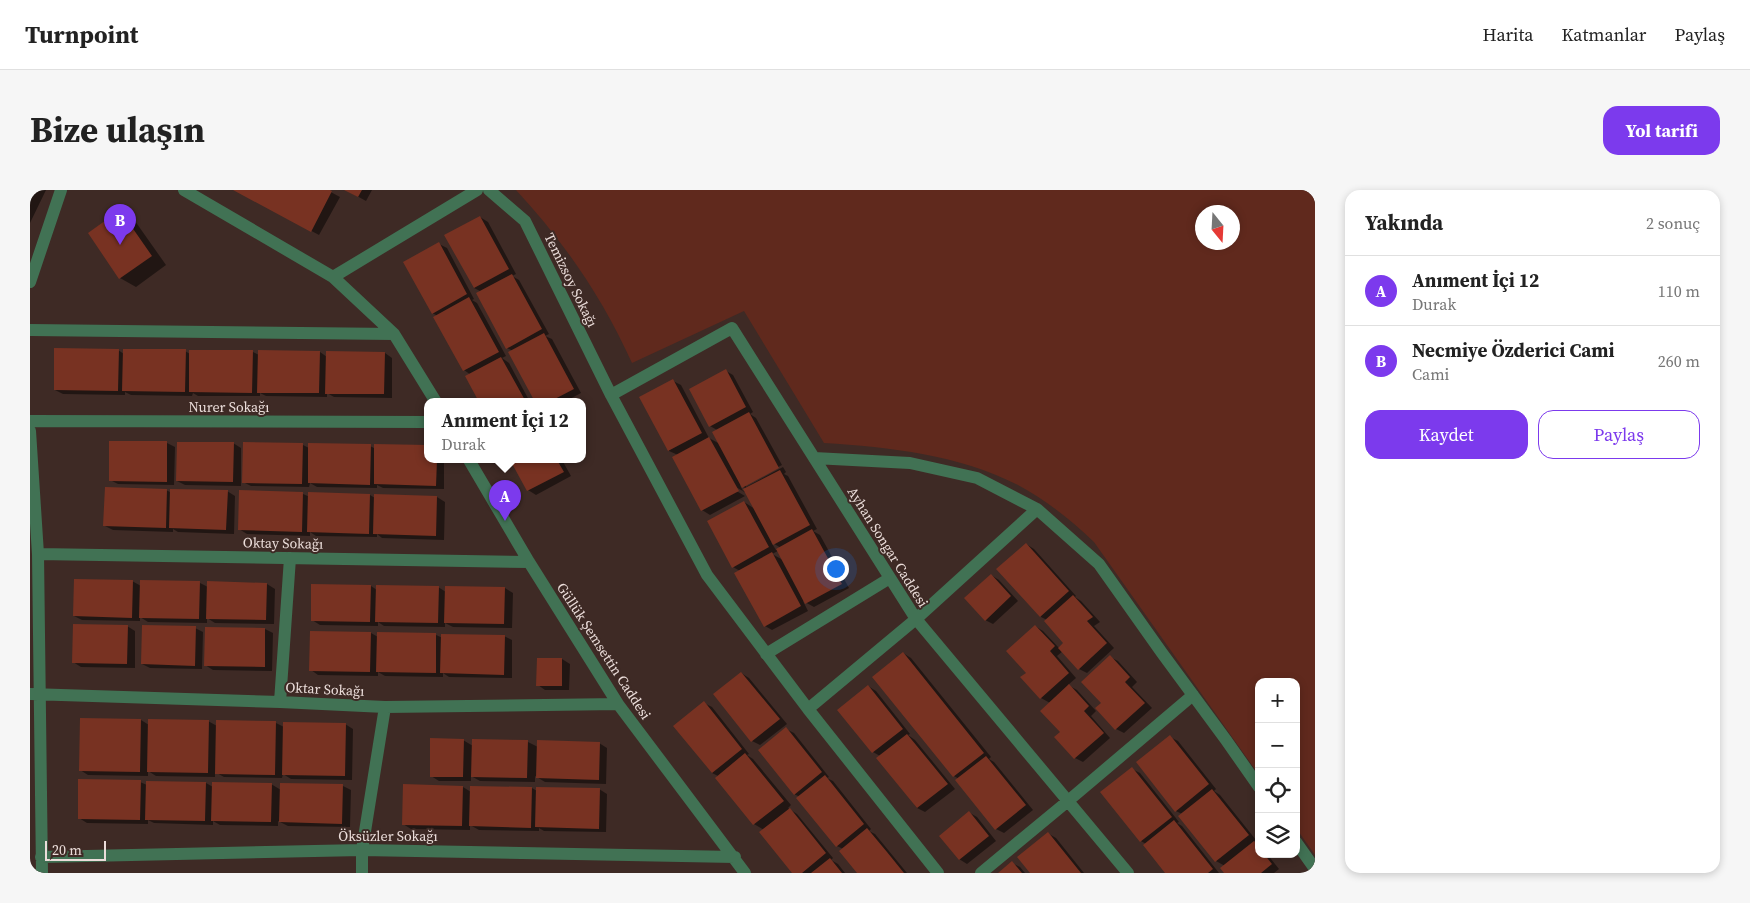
<!DOCTYPE html>
<html lang="tr">
<meta charset="utf-8">
<style>
body{margin:0;font-family:"Source Serif 4",serif;background:#f6f6f6;color:#222}
.controls{position:absolute;right:15px;bottom:15px;display:grid;overflow:hidden;border-radius:10px;box-shadow:0 2px 8px #0003}
.controls button{width:45px;height:45px;display:grid;place-items:center;padding:0;border:0;border-bottom:1px solid #e0e0e0;background:#fff;color:#222;font:25px sans-serif}
.compass{position:absolute;left:1165px;top:15px;width:45px;height:45px;border-radius:50%;background:#fff;box-shadow:0 2px 8px #0003;rotate:162deg}
.scale{position:absolute;left:15px;bottom:12px;width:61px;box-sizing:border-box;padding-left:5px;border:2px solid #ebddda;border-top:0;font-size:14px;line-height:18px;white-space:nowrap;color:#ebddda;-webkit-text-stroke:4px #3e2a25;paint-order:stroke}
.you{position:absolute;left:805px;top:378px;width:18px;height:18px;margin:-12px;border:4px solid #fff;border-radius:50%;background:#1a73e8;box-shadow:0 0 0 8px #1a73e833}
.badge{display:grid;place-items:center;width:32px;height:32px;border-radius:50%;background:#7c3aed;color:#fff;font-size:16px;font-weight:700}
.pin{position:absolute;translate:-50% -41px;filter:drop-shadow(0 1px 2px #0008)}
.pin::after{content:'';position:absolute;top:26px;width:18px;height:15px;background:inherit;clip-path:polygon(0 0,100% 0,50% 100%)}
.popup{position:absolute;left:394px;top:208px;width:162px;height:65px;box-sizing:border-box;display:grid;place-content:center;border-radius:10px;background:#fff;filter:drop-shadow(0 1px 4px #0005);font-size:16px;white-space:nowrap;color:#767676}
.popup b{font-size:19px;color:#222}
.popup::after{content:'';position:absolute;left:50%;top:100%;margin-left:-10px;border:10px solid transparent;border-top-color:#fff}
.list{margin:0;padding:0;list-style:none}
h2{display:flex;justify-content:space-between;align-items:center;height:65px;margin:0;padding:0 20px;font-size:21px}
h2 small{font-size:16px;font-weight:400;color:#767676}
.list li{display:grid;grid-template-columns:32px 1fr auto;gap:15px;align-items:center;box-sizing:border-box;height:70px;padding:0 20px;border-top:1px solid #e0e0e0}
.list b{display:block;font-size:19px;white-space:nowrap}
.list p{margin:0;font-size:16px;white-space:nowrap;color:#767676}
.list em{font-size:16px;font-style:normal;color:#767676}
.actions{display:flex;gap:10px;padding:15px 20px}
.actions a{flex:1;padding:11px 0;border:1px solid #7c3aed;border-radius:15px;text-align:center;font-size:18px;color:#7c3aed}
.actions .main{background:#7c3aed;color:#fff}
.icon{flex:none;width:28px;height:28px;fill:none;stroke:currentColor;stroke-width:2;stroke-linecap:round;stroke-linejoin:round}
.map{position:relative;flex:none;width:1285px;height:683px;overflow:hidden;border-radius:15px}
header{display:flex;align-items:center;gap:30px;box-sizing:border-box;height:70px;padding:0 25px;background:#fff;border-bottom:1px solid #e0e0e0}
header strong{font-size:24px}
nav{display:flex;gap:28px;margin-inline-start:auto;font-size:18px}
.intro{display:flex;align-items:center;justify-content:space-between;box-sizing:border-box;height:120px;padding:0 30px}
h1{margin:0;font-size:35px}
.button{padding:12px 22px;border-radius:15px;background:#7c3aed;color:#fff;font-size:18px;font-weight:700}
main{display:flex;gap:30px;padding:0 30px}
aside{flex:1;background:#fff;border-radius:15px;box-shadow:0 2px 8px #0003}
.map>svg:first-child{display:block}
</style>
<header>
<strong>Turnpoint</strong>
<nav><a>Harita</a><a>Katmanlar</a><a>Paylaş</a></nav>
</header>
<div class="intro"><h1>Bize ulaşın</h1><a class="button">Yol tarifi</a></div>
<main>
<div class="map">
<svg width="1285" height="683" viewBox="0 0 1285 683">
<rect width="100%" height="100%" fill="#3e2a25"/>
<!-- green -->
<path fill="#60291d" fill-rule="evenodd" d="M486,0H1285V665L1266,638V492H1229V585L1064,352C1041,330 1016,310 988,295C929,265 860,257 794,253L714,121L602,173C572,107 535,53 486,0ZM1172,22H1202V52H1172Z"/>
<!-- shadow -->
<path fill="#0007" fill-rule="evenodd" d="M0,0H16L0,33Z
M205,0H297L310,7L289,45Z
M316,0H342L336,11Z
M90,22L105,31L136,75L106,97L90,88Z
M450,27L458,32L486,84L482,86L489,90L519,144L515,146L522,149L551,203L534,212H506L480,163L483,161L477,158L452,102L444,98Z
M409,54L417,58L444,109L442,110L447,113L476,166L472,168L479,173L500,212H451L437,187L441,185L434,180L408,126L402,123Z
M88,160L94,164L155,161L160,164L223,162L229,165L290,162L297,167L355,163L362,168V208L304,207L297,203V207L236,206L230,203V206H168L163,203L162,206L101,205L95,202V205L33,204L25,200Z
M696,181L703,185L723,222L720,224L726,228L752,275L716,294V297L753,277L756,282L754,284L758,286L787,339L783,341L790,345L819,398L784,417L773,411L778,421L742,440L735,436L710,381L703,377L714,312L725,319L718,304L704,296L703,299L715,306L680,325L672,320L648,265L639,261L611,208L643,191L651,195L679,248L690,254L687,240L680,236ZM710,295L717,299L713,301ZM741,352L751,358L746,360ZM748,361L753,370L742,364Z
M137,253L145,257L144,295L88,294L80,290Z
M203,253L211,258V296L155,295L147,291Z
M273,255L279,258L340,256L346,259L398,270H414V299L353,298L347,295V298L287,297L280,293L279,297L221,296L213,292Z
M482,270H532L541,286L506,305L498,300Z
M136,300L142,303L197,301L205,306L204,344L148,342L143,339V342L83,340L75,336Z
M210,302L273,304L280,307L340,305L345,308V306L407,307L415,312L414,350L352,348L347,344V347L286,346L280,342V346L217,344L209,339Z
M996,354L1004,359L1046,406L1045,407L1051,411L1070,432L1064,436L1084,458L1057,483L1049,479L1033,461L1027,466L1046,488L1038,495L1047,500L1066,521L1061,526L1080,548L1053,572L1045,568L1020,513L1011,508L992,487L997,483L1005,436L1013,441L1029,458L1035,453L1017,430L1011,427L968,379Z
M961,385L969,390L988,411L963,434L955,430Z
M102,391L111,396V392L170,393L178,397V393L237,394L245,399L244,434L185,433L177,428V433L118,432L110,427V431L52,430L44,426Z
M341,396L347,400L408,397L416,402L475,398L483,403L482,438L423,437L415,433V437L354,436L348,432V436L290,435L282,430Z
M97,436L105,441V478L51,477L43,472Z
M165,438L173,442L172,479L120,478L112,474Z
M235,439L243,443L242,481L183,480L175,475Z
M281,442L341,443L348,447V443L406,445L413,448L474,446L482,450V488L419,487L413,483V487L355,486L348,482V486L288,485L281,480Z
M873,463L881,468L961,567L959,569L964,572L1003,620L974,643L966,639L929,589L924,586L844,487Z
M1080,467L1088,471L1107,492L1102,497L1122,518L1094,543L1086,539L1067,518L1073,513Z
M532,469L540,474L539,500H515L508,495Z
M711,483L719,488L757,534L730,555L722,551Z
M838,496L846,501L880,544L878,545L885,550L925,599L895,622L887,618L850,566L843,562L809,520Z
M674,513L682,517L719,564L717,565L723,569L761,615L758,618L767,624L803,668L801,670L808,674L815,683H763L734,640L724,634L686,588L688,586L682,583Z
M111,530L119,535L178,531L187,536L246,533L254,537L315,534L323,539L322,590L261,589L253,584L252,588L194,587L185,582V587L126,586L118,581V586L58,585L50,580Z
M756,539L764,543L799,587L797,588L803,591L841,639L839,641L845,644L877,683H829L813,659L807,656L770,607L764,604Z
M1140,547L1148,551L1186,599L1184,601L1190,605L1226,650L1223,652L1229,656V664H1237L1249,679L1244,683H1195V676L1186,671L1152,624L1146,621Z
M433,550L443,556V550L498,552L508,557L569,553L577,558L576,594L515,592L505,586V592L450,591L441,586V591H409L401,586Z
M1102,579L1110,583L1149,632L1147,633L1152,636L1189,683H1136L1116,654L1111,651Z
M110,592L117,595L176,593L183,597L241,594L251,600L313,596L321,600L320,637L258,636L248,631V636L190,635L183,631V635L124,633L118,630V634L57,633L49,628Z
M433,597L441,602L502,598L507,601L569,599L577,604L576,642L514,641L509,638V641L449,640L440,635V640L381,639L373,634Z
M940,623L947,627L966,651L937,674L929,669Z
M1019,644L1026,648L1054,683H1002Z
M982,673L990,677L995,683H970Z"/>
<!-- building -->
<path fill="#783222" d="M203,0H300L302,1L281,42Z
M314,0H332L328,7Z
M90,20L122,66L89,89L58,43Z
M450,26L479,79L444,98L414,45Z
M409,52L437,104L402,124L373,72Z
M482,84L512,139L476,159L446,103Z
M439,107L469,162L433,181L403,127Z
M514,143L544,199L519,212H505L478,162Z
M24,158L89,159L88,201L24,200Z
M93,159H156L155,202L92,201Z
M159,160H223L222,203L159,202Z
M228,160L290,161L289,203H227Z
M296,161L355,162L354,204H295Z
M471,167L496,212H449L435,186Z
M696,179L716,217L679,237L659,199Z
M643,189L672,243L638,261L609,207Z
M719,222L749,278L712,298L682,242Z
M679,247L709,301L671,321L642,267Z
M79,251H137V292L79,291Z
M147,252H204L203,292L146,291Z
M213,252L273,253L272,294L212,293Z
M278,253L341,254L340,295L278,293Z
M344,254L398,255V270H407L406,296L344,294Z
M480,270H527L534,282L497,301Z
M750,280L780,335L743,355L713,299Z
M75,297L137,299L136,338L73,336Z
M140,299L198,300L196,340L139,338Z
M209,300L273,302L272,342L208,340Z
M278,302L340,304L339,344L277,342Z
M344,304L407,306L406,346L343,344Z
M714,311L739,357L702,378L677,331Z
M782,339L812,394L775,414L746,359Z
M996,353L1039,401L1010,427L966,379Z
M742,362L771,416L734,437L704,383Z
M961,384L981,406L955,431L934,408Z
M44,389L103,390L102,428L43,426Z
M110,390L170,391L169,429L109,428Z
M177,391L237,393L236,430L176,429Z
M281,394L341,395L340,432L281,431Z
M346,395L409,396L408,433L345,432Z
M415,396L475,397L474,434L414,433Z
M1043,405L1063,427L1057,431L1077,453L1048,480L1028,458L1033,453L1014,431Z
M43,434L98,435L97,474L42,473Z
M112,435L166,436L165,476L111,474Z
M1005,435L1025,456L1020,461L1039,483L1010,509L990,487L996,483L976,461Z
M175,437L235,438V477L174,476Z
M280,441L341,442L340,482L279,481Z
M347,442L406,443V483L346,482Z
M411,444L475,445L474,485L410,483Z
M873,462L954,563L923,587L842,487Z
M1080,465L1100,487L1095,492L1115,513L1085,540L1065,518L1071,513L1051,492Z
M507,468H532V496H506Z
M711,482L750,529L721,552L683,504Z
M1039,494L1059,516L1054,521L1074,543L1044,569L1024,547L1030,542L1010,521Z
M838,495L873,539L842,563L807,520Z
M674,511L712,559L682,583L643,536Z
M50,528L111,529L110,582L49,581Z
M118,529L179,530L178,583L117,582Z
M186,530L246,531L245,585L185,584Z
M253,532L316,533L315,586L252,585Z
M756,537L792,582L764,605L728,560Z
M877,544L918,594L887,618L846,568Z
M1140,545L1179,594L1145,622L1106,572Z
M400,548L434,549L433,587H400Z
M442,549L498,550L497,588L441,587Z
M507,550L570,552L569,590L506,588Z
M715,563L754,611L723,635L685,588Z
M956,566L996,615L965,640L925,590Z
M1102,577L1142,627L1110,652L1070,602Z
M795,585L834,634L806,657L766,608Z
M48,589L111,590L110,630L48,629Z
M116,591L176,592L175,631L115,630Z
M182,592L242,593L241,632L181,631Z
M250,593L313,594L312,634L249,632Z
M373,594L433,596L432,636L372,635Z
M440,596L502,597L501,638L439,636Z
M506,597L570,598L569,639L505,637Z
M1182,599L1219,645L1185,672L1148,626Z
M760,618L796,663L772,683H762L729,642Z
M939,621L959,646L929,670L909,646Z
M1144,630L1183,679L1178,683H1135L1113,655Z
M837,638L857,662L874,683H827L809,661Z
M1018,642L1051,683H1000L987,667Z
M1224,651L1229,658V664H1234L1242,674L1231,683H1194L1190,678Z
M800,668L812,683H781Z
M982,671L992,683H968Z"/>
<g fill="none" stroke-linecap="round" stroke-linejoin="round">
<!-- street -->
<path stroke="#417254" stroke-width="12" d="M154,0L303,87L364,144L406,212
M459,0L495,31L581,205L677,385L778,519L908,683
M303,87L447,0
M0,92L31,0
M0,140L364,144
M581,205L702,138L886,429L1098,683
M0,231L398,232
M0,241L8,364L12,683
M784,268L880,273L947,288L1007,319L1069,374L1132,463L1196,550L1229,597
M439,270L499,372L588,514L715,683
M8,364L499,372
M736,464L860,388
M0,504L250,512L355,517L588,514
M250,512L260,368
M778,519L886,429L1007,319
M1266,652L1285,679
M11,667L332,660L705,667
M332,683V660L355,517
M951,683L1038,611L1163,505"/>
</g>
<g text-anchor="middle" dominant-baseline="central" stroke-width="4" stroke-linejoin="round" paint-order="stroke">
<!-- street labels -->
<g font-size="14" fill="#ebddda" stroke="#3e2a25">
<text transform="translate(541 90) rotate(64)">Temizsoy Sokağı</text>
<text x="199" y="217">Nurer Sokağı</text>
<text transform="translate(253 353) rotate(1)">Oktay Sokağı</text>
<text transform="translate(858 357) rotate(58)">Ayhan Songar Caddesi</text>
<text transform="translate(574 461) rotate(57)">Güllük Şemsettin Caddesi</text>
<text transform="translate(295 499) rotate(3)">Oktar Sokağı</text>
<text x="358" y="646">Öksüzler Sokağı</text>
</g>
</g>
</svg>
<div class="controls">
<button>+</button>
<button>−</button>
<button><svg class="icon" aria-label="locate" viewBox="0 0 24 24"><circle cx="12" cy="12" r="6"/><path d="M12 2v4M12 18v4M2 12h4M18 12h4"/></svg></button>
<button><svg class="icon" aria-label="layers" viewBox="0 0 24 24"><path d="M12 4l9 5-9 5-9-5zM3 14l9 5 9-5"/></svg></button>
</div>
<svg class="compass" viewBox="-18 -18 36 36"><path d="M0-13l5 13h-10z" fill="#e53935"/><path d="M0 13l5-13h-10z" fill="#767676"/></svg>
<div class="scale">20 m</div>
<div class="you"></div>
<div class="pin badge" style="left:475px;top:331px">A</div>
<div class="popup"><b>Anıment İçi 12</b>Durak</div>
<div class="pin badge" style="left:90px;top:55px">B</div>
</div>
<aside>
<h2>Yakında<small>2 sonuç</small></h2>
<ul class="list">
<li><span class="badge">A</span><div><b>Anıment İçi 12</b><p>Durak</p></div><em>110 m</em></li>
<li><span class="badge">B</span><div><b>Necmiye Özderici Cami</b><p>Cami</p></div><em>260 m</em></li>
</ul>
<div class="actions"><a class="main">Kaydet</a><a>Paylaş</a></div>
</aside>
</main>
